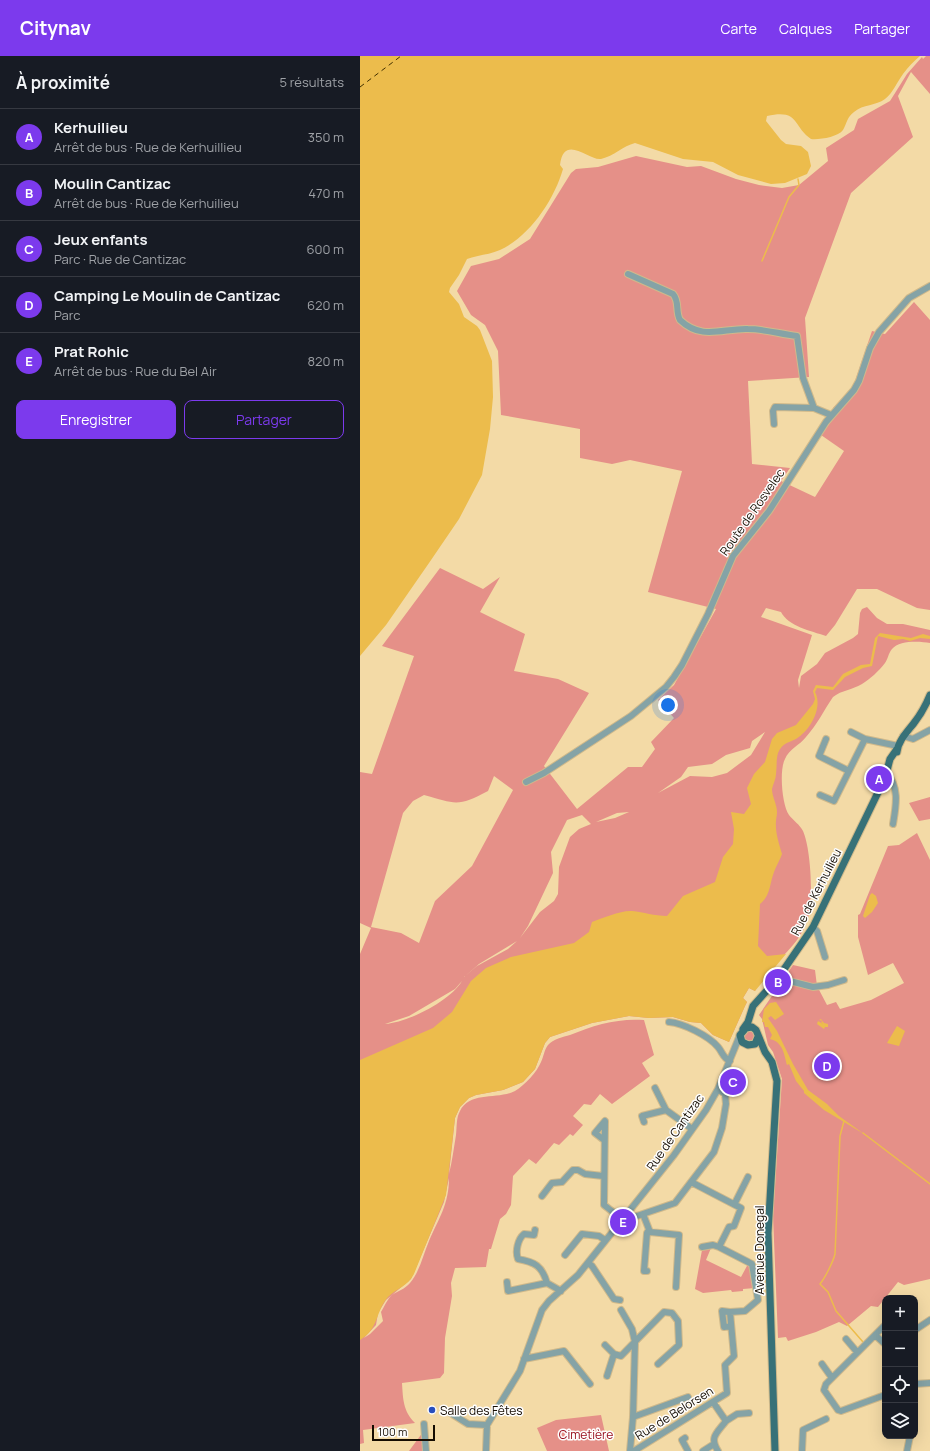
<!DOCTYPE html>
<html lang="fr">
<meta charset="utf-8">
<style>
body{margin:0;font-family:Manrope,sans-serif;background:#20242c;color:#f1f3f6}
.controls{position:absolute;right:12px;bottom:12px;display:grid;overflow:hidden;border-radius:8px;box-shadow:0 4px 16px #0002}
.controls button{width:36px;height:36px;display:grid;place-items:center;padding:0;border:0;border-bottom:1px solid #363941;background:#171b24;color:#f1f3f6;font:20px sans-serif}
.scale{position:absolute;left:12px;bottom:10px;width:63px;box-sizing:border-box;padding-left:4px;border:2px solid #150c00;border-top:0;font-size:11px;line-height:14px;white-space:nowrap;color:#150c00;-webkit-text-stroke:3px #fefefe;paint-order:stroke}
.you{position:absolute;left:308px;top:649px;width:14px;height:14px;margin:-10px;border:3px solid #fff;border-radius:50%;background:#1a73e8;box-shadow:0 0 0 6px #1a73e833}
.badge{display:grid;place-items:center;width:26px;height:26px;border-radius:50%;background:#7c3aed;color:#fff;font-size:13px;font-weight:700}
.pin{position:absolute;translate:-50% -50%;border:2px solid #fff;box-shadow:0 1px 4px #0006}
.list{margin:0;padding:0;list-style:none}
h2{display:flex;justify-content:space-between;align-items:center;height:52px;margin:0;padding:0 16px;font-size:17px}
h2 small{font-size:13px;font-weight:400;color:#9ea1a6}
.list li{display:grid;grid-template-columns:26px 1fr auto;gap:12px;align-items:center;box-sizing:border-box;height:56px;padding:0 16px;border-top:1px solid #363941}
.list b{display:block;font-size:15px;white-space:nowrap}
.list p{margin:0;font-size:13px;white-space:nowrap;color:#9ea1a6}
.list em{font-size:13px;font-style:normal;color:#9ea1a6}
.actions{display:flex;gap:8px;padding:12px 16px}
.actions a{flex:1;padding:9px 0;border:1px solid #7c3aed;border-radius:8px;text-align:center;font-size:14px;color:#7c3aed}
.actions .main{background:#7c3aed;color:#fff}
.icon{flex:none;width:22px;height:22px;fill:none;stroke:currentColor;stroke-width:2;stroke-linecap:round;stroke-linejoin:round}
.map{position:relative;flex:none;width:570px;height:1395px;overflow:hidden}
header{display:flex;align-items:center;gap:24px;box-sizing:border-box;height:56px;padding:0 20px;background:#7c3aed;color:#fff}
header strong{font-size:19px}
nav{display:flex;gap:22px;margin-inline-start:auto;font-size:14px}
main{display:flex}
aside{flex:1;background:#171b24}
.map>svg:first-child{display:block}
</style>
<header>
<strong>Citynav</strong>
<nav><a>Carte</a><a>Calques</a><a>Partager</a></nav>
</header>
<main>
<aside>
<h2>À proximité<small>5 résultats</small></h2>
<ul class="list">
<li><span class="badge">A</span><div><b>Kerhuilieu</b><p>Arrêt de bus · Rue de Kerhuillieu</p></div><em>350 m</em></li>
<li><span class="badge">B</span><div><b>Moulin Cantizac</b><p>Arrêt de bus · Rue de Kerhuilieu</p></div><em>470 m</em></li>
<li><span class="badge">C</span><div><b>Jeux enfants</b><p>Parc · Rue de Cantizac</p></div><em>600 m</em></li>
<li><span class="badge">D</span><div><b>Camping Le Moulin de Cantizac</b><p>Parc</p></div><em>620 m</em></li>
<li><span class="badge">E</span><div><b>Prat Rohic</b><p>Arrêt de bus · Rue du Bel Air</p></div><em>820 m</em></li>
</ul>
<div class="actions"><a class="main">Enregistrer</a><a>Partager</a></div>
</aside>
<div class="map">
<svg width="570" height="1395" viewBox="0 0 570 1395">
<rect width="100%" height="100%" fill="#f3daa6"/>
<!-- green -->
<path fill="#e59088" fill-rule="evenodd" d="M566,0H570V38L551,16L538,40L553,81L491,137L445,262L449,321L388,325L392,408L430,412L421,425L455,441L484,395L461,379L476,359L473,352L493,331L512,275L525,278L554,246L570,264V554L557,552L517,533H497L475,569L466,580C451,575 428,570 421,556L406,552L401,561L452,579L438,624L439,632L441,620L457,608L465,597L493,582L498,578L500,557L502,553L507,551L517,562L527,568H543L570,574V587C560,585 539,584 532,593C528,598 528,603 525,607C519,615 510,623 502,628C492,634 482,634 473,641C464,654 457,669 446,681C440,689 429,693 425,703C419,714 422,749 429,759C433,764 440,769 443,775C451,793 454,846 447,865C438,893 408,909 395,935L389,932L383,942L387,946L385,950L369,986L353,979L341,967L330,966L313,961L289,962L269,960L232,967L190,981L185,987L175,1013L163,1026L143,1034L116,1039L109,1042L100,1051L95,1062L89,1118C92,1106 94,1091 96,1079C97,1071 96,1062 100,1055C110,1035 138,1044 155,1035C165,1029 177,1016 181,1006C184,1000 184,994 188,989C193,983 203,981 210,979C234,969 258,962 284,964L294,999L282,1007L290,1020L252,1048L240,1038L231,1049L224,1048L213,1060L223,1069L213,1080L210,1078L199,1089L194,1087L176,1108L169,1103L153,1120L151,1149L146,1158L140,1163L131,1193H129L126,1211L95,1212L91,1227L92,1240L85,1282L84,1317L80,1322L42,1327C43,1343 43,1355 55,1367L3,1374L4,1387L0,1388V1161C23,1148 51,1127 59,1100C62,1092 62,1082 65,1073C71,1055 76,1042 75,1022L125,1006L148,986L158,970L187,946L220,924L248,915L278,908L298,919C308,917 306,908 317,905C321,904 326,902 330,902C337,903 342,907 348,903C357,895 346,883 350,872C368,863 373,841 382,825L399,817L407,808L406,804L396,796L390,786C392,771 405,773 409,762C405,751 394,745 397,731L412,720L414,710L412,704L418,688L441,676L450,661L448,660L439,674L417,684L409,699V718L395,729C391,744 402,750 406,762L390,775L387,787L402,806L403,809L397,816L385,820L378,825L374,839L367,845L359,860L345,872L344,876L345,886L349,896L347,901L341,903L327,899L310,903L299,917L290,913L278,904L271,902L246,907L200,924L150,965L139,983L118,999L77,1007L66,1012L60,1021V1044L49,1078L38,1101L29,1117L18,1129L0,1142V898L11,872L0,867V716L12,718L54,600L22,590L80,512L123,533L140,521L120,556L165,578L154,615L198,623L229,637L184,710L217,753L268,711H282L295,693L291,686L314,662L298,644L314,629L356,553L288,536L322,415L270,404L252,408L220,402V373L141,359L138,295L125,269L111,259L97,235L111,210L139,203L170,183L211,117L216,113L238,111L276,100L327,111L341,110L376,123L399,129L422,132L439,129L468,105L466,92L494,74L498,63L530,45L547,18L562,1L563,3ZM405,676L391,699L367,717L352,721L330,720L298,737L321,721L328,711L352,708L366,699L390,692L392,685ZM134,720L153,734L112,810L75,845L59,887L41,877L11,871L43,757L53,745L64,739C96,748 98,751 128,735ZM269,756L255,762L236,766L257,757ZM222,759L231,768L219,773L210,781L199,811L198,838L194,845L180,856L160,882L168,870L193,817L191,796L207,764ZM157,885L148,893L117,910L104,921L119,908ZM102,925C90,945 49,966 25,968L49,960L95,933ZM89,1122C89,1148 79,1162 69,1185C63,1199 60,1215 50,1227C45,1233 38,1235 32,1239C28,1242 24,1251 21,1256L23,1265L10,1278L4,1282L16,1269L18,1257L26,1244L51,1223L84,1146Z
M570,741V763L559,765L549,747Z
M557,777L570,804V1223L544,1229L538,1226L518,1251L511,1250L487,1270L479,1266L456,1276L428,1285L426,1281L418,1282L413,1160L422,1023L413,996L408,989L402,963L399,959L433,909L455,914L457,930L467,949L476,946L480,953L511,944L544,927L533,907L508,919L498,881V859L500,858L528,790L539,789Z
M387,974L392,975L395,979L393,985L388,986L384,984L383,978Z
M351,1192L346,1204L381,1221L388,1208L395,1232L383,1233V1235L372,1236L371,1234L343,1237L335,1233L342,1194Z
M241,1359L249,1395H187L177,1372L196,1364Z
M63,1376L64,1395H49Z"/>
<!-- water -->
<path fill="#ecbc4c" d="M0,0H560C554,5 548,11 543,18C537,26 533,37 525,43C516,50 503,48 494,56C487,61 487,67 483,74C478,81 459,84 451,83C432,70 440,53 407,60L406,65L421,84L426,88L441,90L448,96L451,110L447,118L425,127L411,128L378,119L353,106L323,103L275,87C263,90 254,100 241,103C229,105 204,77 200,109L203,113C194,144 170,180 140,194C129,199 117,199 107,203L99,219L90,232L89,236L99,248L104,261L117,270L120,274L132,305L133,341L130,373L122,419L99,463L69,507L26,569L0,600Z
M520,577L551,582L563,578L570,580V583L560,582L550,585L543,583L534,584L518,580L512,610L503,612L485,621L473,634L457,632L455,636C463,651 451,674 436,683C428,687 422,687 418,697C416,704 417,711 416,718C416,723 413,728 412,733C412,741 417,748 417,756C417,760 416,762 416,765C415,776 419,788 422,798C420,804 416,810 414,816C409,829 411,839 400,848L398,890L407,900L426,898L395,935L389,932L383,942L387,946L385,950L369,986L353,979L341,967L330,966L313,961L289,962L269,960L232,967L190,981L185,987L175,1013L163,1026L143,1034L116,1039L109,1042L100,1051L95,1062L86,1139L54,1218C48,1230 37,1232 28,1241C15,1256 19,1273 0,1284V1004L73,972L92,956L111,925L126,912L151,901L214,887L229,876L232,866C242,862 262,854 272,855C284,856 294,860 307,860L323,840L355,826L363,801L373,788L374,773L371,756L384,758L391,748L387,732L394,718L405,706L412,683L417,677L436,669L453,648L455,643L453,635L456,629L473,631L483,618L501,609L510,608L515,582Z
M512,837L516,840L518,847L512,856L505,862L503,860L510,839Z
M416,946L424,958L415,964L411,960L408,962L417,975L433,1008L448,1034L467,1048L479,1060L504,1078L464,1054L444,1037V1035L436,1025L429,1008L427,1009C424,998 423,986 410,983L412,979L408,971H405L404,966H402L404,953L410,947Z
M461,963L464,967L468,968V971H465L464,973L457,968L458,965L463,968L461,966L463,965L459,964Z
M537,970L545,975L539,990L527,987Z"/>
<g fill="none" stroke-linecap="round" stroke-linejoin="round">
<!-- stream -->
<path stroke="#ecbc4c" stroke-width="1.5" d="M402,205L429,141L439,129L438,123
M484,1065L480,1080L475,1198C473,1206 465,1222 460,1228L468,1236L476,1255L503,1286
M503,1077L570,1128"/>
<!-- ferry -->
<path stroke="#433100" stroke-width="1" stroke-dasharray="5 4" stroke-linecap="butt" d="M0,31L41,0"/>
<defs>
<path id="minor" d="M268,218L313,238C320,246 315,255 320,264C342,285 363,272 388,273C404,273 420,278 437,280L443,322L454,352
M414,368L413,355L415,351L454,352L471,359
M491,676L505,683
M543,680L553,683L570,674
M466,683L459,700L489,715
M526,716C540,731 536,750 533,768
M166,726L184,717L271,660L306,631L314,621L322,609L348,558L373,500L409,455L466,366L494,334L499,325L510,292L519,276L549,242L570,230
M460,739L474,745L505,683L538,690
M453,871L457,875L465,901
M418,922L453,931L468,929L484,924
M309,966C323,967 349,980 358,991C363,997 363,1002 370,1005
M295,1032L306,1054L332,1073
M284,1066L282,1060L306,1054
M244,1084L235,1077L245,1065L244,1149L262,1163
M182,1140L192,1127L202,1126L213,1114H218L225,1118L243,1120
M375,1147L388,1121
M283,1158L290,1176L319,1179L316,1231
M265,1160L271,1162L315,1147L354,1096L362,1072L366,1048L365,1038L358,1033
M175,1174L174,1179L164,1178C158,1183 155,1195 158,1203C175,1206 182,1210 187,1227L201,1235
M342,1191L353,1189L359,1191
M205,1199L222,1178L239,1180L245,1184
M228,1207L232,1210L254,1243L260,1244
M287,1215H284L287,1177L289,1174
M147,1226L148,1235L187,1227
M261,1254L272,1273L275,1286L273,1361L270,1395
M370,1256L362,1255L364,1271L371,1270
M525,1269L466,1328L464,1334L478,1354L481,1355L525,1339
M555,1274L570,1264
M515,1279L525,1288
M486,1283L497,1296
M245,1289L254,1298L261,1300L304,1256L312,1257L318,1265L319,1289L298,1308
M164,1303L204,1295L230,1328
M462,1308L472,1322
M247,1320L254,1298
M555,1328L570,1327
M353,1346L366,1365C357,1377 349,1381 358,1395
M89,1356L108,1368L127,1369
M273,1361L328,1341
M366,1365L377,1358L389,1357
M64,1368L66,1395
M325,1382L322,1384L328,1395
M126,1395L127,1369L160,1315L182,1254L189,1245L218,1219L314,1099L346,1054L358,1033L380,979
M274,1395L367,1337L365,1309L374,1300L370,1256L385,1255L398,1244L392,1208L359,1191L369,1171L374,1170L381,1152L331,1126
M343,1395L354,1388
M442,1395L443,1374L466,1363
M547,1395L550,1380"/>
<path id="major" d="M537,696C538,685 547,676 554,667C561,658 566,649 570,639
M383,973L388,966L393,950L418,922L453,871L525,722L530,703L537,693
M398,981L395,988L388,989L382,986L380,979L386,972L392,971L396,974L405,996L412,1006L417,1025L408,1177L415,1395"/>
</defs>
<!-- minor casing -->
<use href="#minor" stroke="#cfb98b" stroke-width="8"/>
<!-- major casing -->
<use href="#major" stroke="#cfb98b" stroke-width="9"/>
<!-- minor -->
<use href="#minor" stroke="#85a3a6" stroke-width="6"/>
<!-- major -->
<use href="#major" stroke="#377178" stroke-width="7"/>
</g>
<!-- markers -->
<circle fill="#284ebd" stroke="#fefefe" stroke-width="1.5" cx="72" cy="1354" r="4"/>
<g text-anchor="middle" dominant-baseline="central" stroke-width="3" stroke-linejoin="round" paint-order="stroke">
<!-- street labels -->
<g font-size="12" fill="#150c00" stroke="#fefefe">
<text transform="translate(392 456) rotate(-55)">Route de Rosvelec</text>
<text transform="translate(456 836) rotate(-63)">Rue de Kerhuilieu</text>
<text transform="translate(315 1076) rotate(-55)">Rue de Cantizac</text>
<text transform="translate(399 1194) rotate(-90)">Avenue Donegal</text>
<text transform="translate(314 1357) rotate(-32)">Rue de Belorsen</text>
</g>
<!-- poi labels -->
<g font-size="12" fill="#150c00" stroke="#fefefe" text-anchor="start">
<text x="80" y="1354">Salle des Fêtes</text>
</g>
<!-- park labels -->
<g font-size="12" fill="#950716" stroke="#fefefe">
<text x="226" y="1378">Cimetière</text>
</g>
</g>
</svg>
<div class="controls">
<button>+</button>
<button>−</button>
<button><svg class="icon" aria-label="locate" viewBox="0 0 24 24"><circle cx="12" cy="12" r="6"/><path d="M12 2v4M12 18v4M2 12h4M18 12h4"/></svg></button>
<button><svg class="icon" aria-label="layers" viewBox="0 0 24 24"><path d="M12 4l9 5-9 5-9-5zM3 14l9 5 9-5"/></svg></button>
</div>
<div class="scale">100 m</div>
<div class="you"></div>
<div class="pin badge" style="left:519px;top:723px">A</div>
<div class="pin badge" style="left:418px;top:926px">B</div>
<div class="pin badge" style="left:373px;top:1026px">C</div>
<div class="pin badge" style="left:467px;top:1010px">D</div>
<div class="pin badge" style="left:263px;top:1166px">E</div>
</div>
</main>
